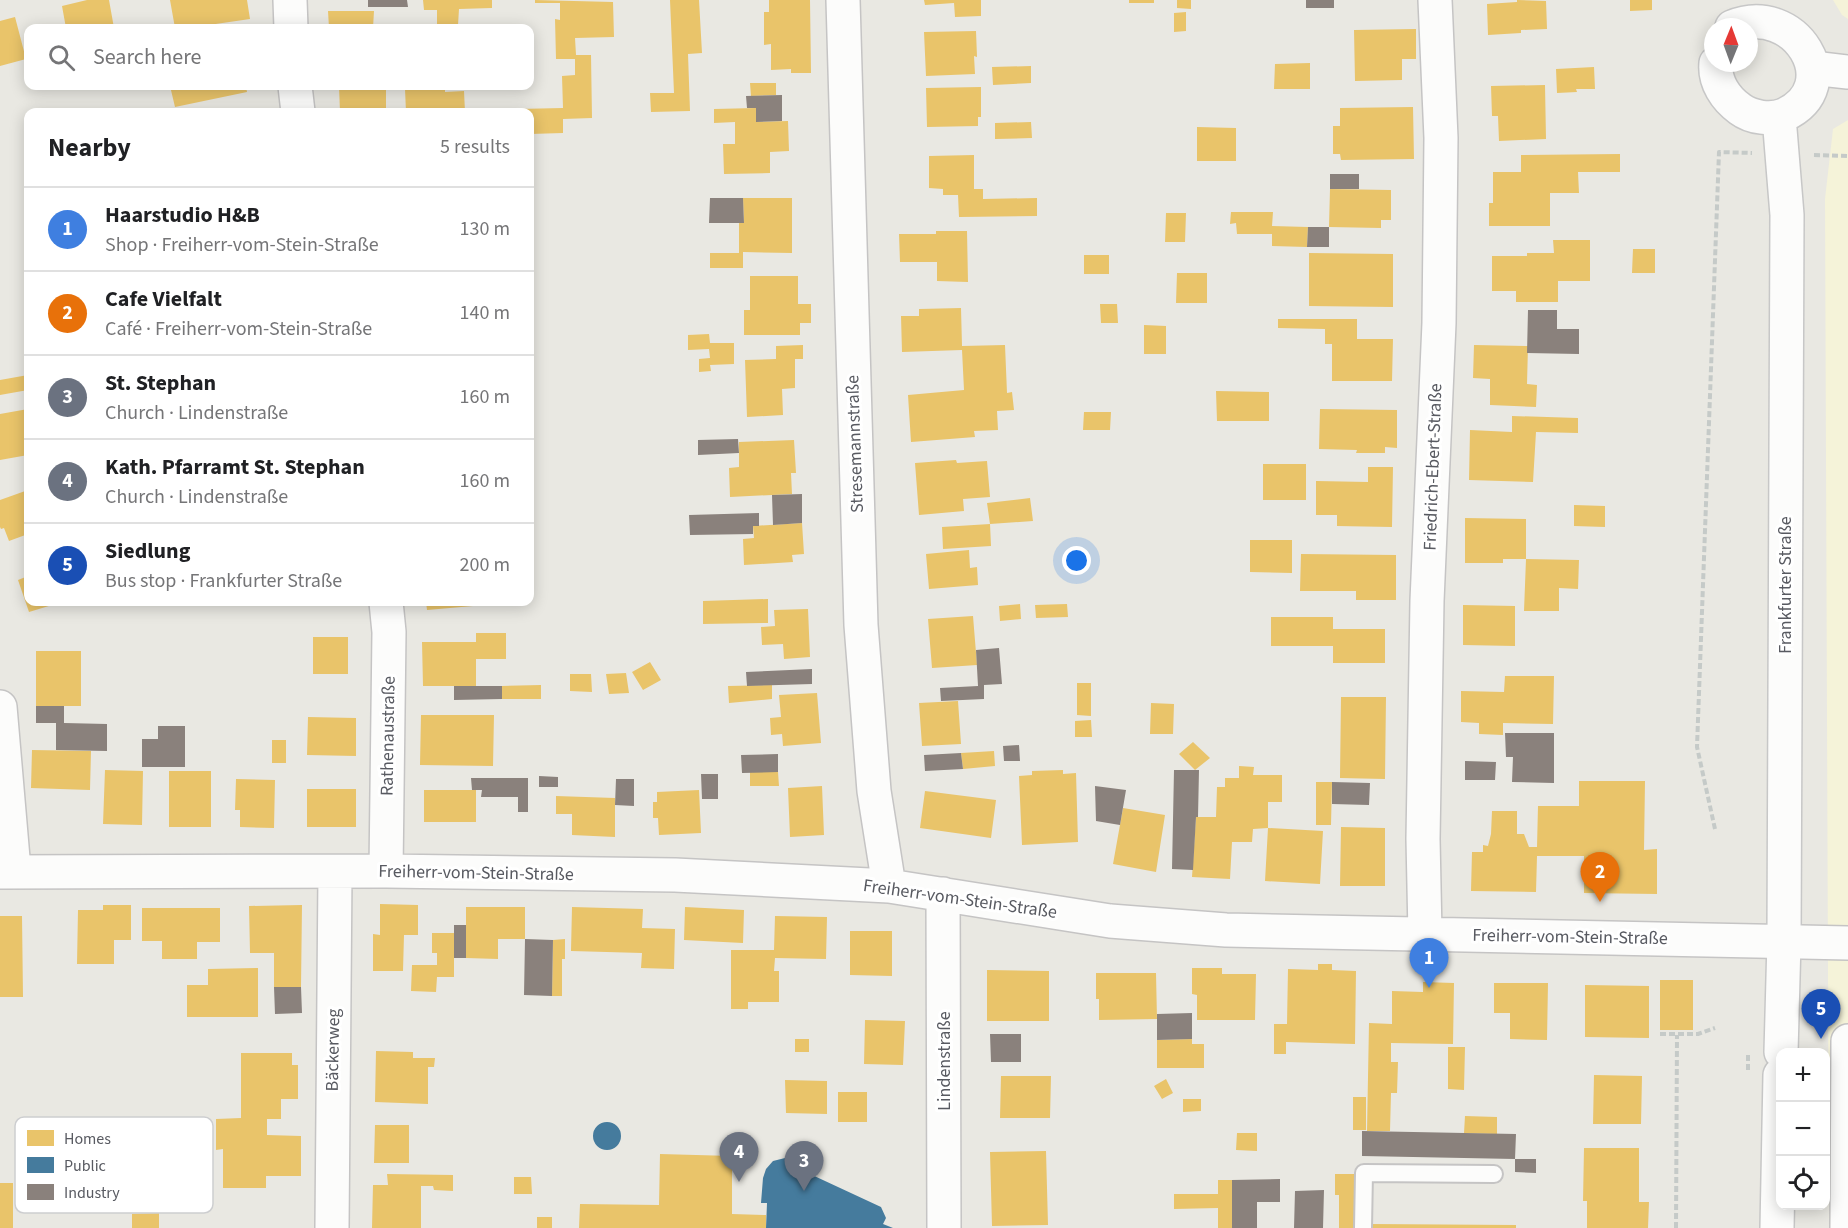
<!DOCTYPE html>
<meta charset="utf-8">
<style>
body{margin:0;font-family:"Source Sans 3",sans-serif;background:#f2f2f2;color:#202124}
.controls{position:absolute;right:18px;bottom:18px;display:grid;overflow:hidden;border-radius:12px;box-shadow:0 3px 15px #0003}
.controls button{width:54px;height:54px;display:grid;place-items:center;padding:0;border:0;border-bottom:2px solid #e0e0e0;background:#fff;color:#202124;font:30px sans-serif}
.compass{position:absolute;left:1704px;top:18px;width:54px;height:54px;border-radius:50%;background:#fff;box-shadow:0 3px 15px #0003;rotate:1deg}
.you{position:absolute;left:1077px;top:561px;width:21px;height:21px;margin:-15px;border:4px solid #fff;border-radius:50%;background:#1a73e8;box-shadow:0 0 0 9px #1a73e833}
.badge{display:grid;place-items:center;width:39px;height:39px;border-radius:50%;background:#8b8c8e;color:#fff;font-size:20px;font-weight:700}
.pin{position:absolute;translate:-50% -50px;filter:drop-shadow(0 2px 3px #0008)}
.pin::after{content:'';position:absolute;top:32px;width:21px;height:18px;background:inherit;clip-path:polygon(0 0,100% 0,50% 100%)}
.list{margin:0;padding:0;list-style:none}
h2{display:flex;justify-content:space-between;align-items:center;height:78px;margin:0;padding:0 24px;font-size:26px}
h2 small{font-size:20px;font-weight:400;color:#757577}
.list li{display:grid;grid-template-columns:39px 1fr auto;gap:18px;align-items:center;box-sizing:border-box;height:84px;padding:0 24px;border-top:2px solid #e0e0e0}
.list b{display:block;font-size:22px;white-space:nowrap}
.list p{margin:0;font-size:20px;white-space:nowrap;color:#757577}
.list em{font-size:20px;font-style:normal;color:#757577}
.icon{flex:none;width:33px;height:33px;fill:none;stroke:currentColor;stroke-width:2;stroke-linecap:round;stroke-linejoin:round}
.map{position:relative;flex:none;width:1848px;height:1228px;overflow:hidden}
.search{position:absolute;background:#fff;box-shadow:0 3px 15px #0003;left:24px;top:24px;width:510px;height:66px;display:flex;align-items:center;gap:15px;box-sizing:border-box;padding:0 21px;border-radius:12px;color:#757577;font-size:22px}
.panel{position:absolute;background:#fff;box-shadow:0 3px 15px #0003;left:24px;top:108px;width:510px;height:498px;border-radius:12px}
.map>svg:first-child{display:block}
</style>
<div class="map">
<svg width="1848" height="1228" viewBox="0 0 1848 1228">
<rect width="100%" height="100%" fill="#e9e8e2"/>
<!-- commercial -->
<path fill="#f5f3d9" d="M1833,0H1848V19L1842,15Z
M1848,120V1228H1829L1825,199L1833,129Z"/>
<!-- homes -->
<path fill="#e9c46a" d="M87,0H109L114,28H66L62,6Z
M170,0H247L250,19L188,28H175Z
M423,0H492V8L459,9L458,25L478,24V28H437V10H424Z
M535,0L613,2L614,37L575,38L576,55H591L592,118L563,119V133L530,134V112H518V109L563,108L562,76L575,75V59H556L555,19L560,20V3H535Z
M670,0H699L702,53L688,54L690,111L651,112L650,93H674Z
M769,0H810L811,73H791V69L771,70V44L764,45V12H769Z
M924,0H981V16L955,17L954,3L925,5Z
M1129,0H1154V3H1129Z
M1177,0H1191V9L1177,8Z
M1517,0L1546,1L1547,29L1521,30V33L1488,35L1487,4L1517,2Z
M1630,0H1652V10L1630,11Z
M328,11H374L373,28H329Z
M1186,12V31L1174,32V13Z
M15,17L26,59L0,66V21Z
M1416,29V59H1402V80L1355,81L1354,30Z
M976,31L977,57L974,56L975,74L926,76L924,32Z
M1310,63V89H1274L1275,64Z
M1031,66V83L993,85L992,67Z
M1594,67L1595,89H1576L1577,92L1557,93L1556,69Z
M28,68V87L24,69Z
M750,83H776V95L751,96Z
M1545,85L1546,139L1499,141L1498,116H1492L1491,86Z
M170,86H246L247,92L175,107Z
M339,86H386V112H340Z
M445,87V92L464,91L465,112H406L405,89Z
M981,87V117H978V126L927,127L926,88Z
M1413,107L1414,159L1341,160L1340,154H1333V126H1340V108Z
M756,108V122L788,121L789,151L770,152V173L724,174L723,144H735V122L714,123V109Z
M1031,122L1032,138L995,139V123Z
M1197,127L1236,128V161H1197Z
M1620,154V172H1578L1579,193H1550V226H1489V203H1493V172H1521V155Z
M974,155V189H983V199L1037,198V216L959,217L958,195H943V189L929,188V156Z
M1330,189L1391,190V220H1381V228L1329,227Z
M743,198H792V253L743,252V268H710V253H739V223H744Z
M1231,212H1273L1272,226L1308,227L1307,247L1272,246V234H1237L1236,223L1230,224Z
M1166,213H1186L1185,242H1165Z
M936,231H967L968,282L937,281V262H900L899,234H936Z
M1553,240H1590V281H1558V302H1516V291H1492V256H1527V253H1554Z
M1633,249H1655V273H1632Z
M1309,253L1393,254V307L1309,306Z
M1084,255H1109V274H1084Z
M1177,273H1207V303H1176Z
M750,276H798V304H811V323H800V335H744V310H750Z
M1100,304H1117L1118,323H1101Z
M961,308L962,346L1005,345L1007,393L1012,392L1014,410L997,411L998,430L974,431L975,437L911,442L908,395L964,390L962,350L902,352L901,316H919V309Z
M1278,319H1357V339H1393L1392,381H1332V344H1325V329L1278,328Z
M1144,325L1166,326V354H1144Z
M709,334L710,343H734V364L710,365L711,371L699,372V359L710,358L709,349L688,350V335Z
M803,345V359H795V388L782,389L783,415L747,417L745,360L776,359V346Z
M1474,345L1528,346L1527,384L1537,385L1536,407L1490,405V379L1473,378Z
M28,375V390L0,395V380Z
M1216,391L1269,392V421H1217Z
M28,409V455L0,460V414Z
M1320,409L1397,410V448L1385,447V453H1356L1357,450L1319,449Z
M1084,412H1111L1110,430H1083Z
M1512,416L1578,418V433L1536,432L1533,482L1469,480L1470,430L1512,432Z
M794,440L796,473H791L792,494L730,497L729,468L739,467V442Z
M956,460L957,463L987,461L990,497L963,499L964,511L919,515L915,463Z
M1263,464H1306V500H1263Z
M1368,467H1393L1392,527L1337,526V515H1316V481L1368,482Z
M28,490V534L9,541L4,528L1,529L0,527V500Z
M1030,498L1033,521L990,524L987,503Z
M1574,505L1605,506V527L1574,526Z
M1465,518L1526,519V559H1503V563H1465Z
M802,523L804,554L792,555L793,562L744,565L743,539L754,538L753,526Z
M990,524L991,546L943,549L942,527Z
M1250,540H1292V573L1250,572Z
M969,550L970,568L977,567L978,585L929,589L926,554Z
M1301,554L1396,555V600H1356V591H1300Z
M1526,559L1579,560L1578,589L1559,588V611H1524Z
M28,576V602H62L29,612L18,580Z
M768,599V623L703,624V601Z
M426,602H472L473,606L427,610Z
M1020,604L1021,619L1000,621L999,606Z
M1067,604L1068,617L1036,618L1035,605Z
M1463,605L1515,606V646L1463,645Z
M808,609L810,657L784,659L783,644L762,645L761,627L775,626L774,610Z
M973,616L977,665L932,668L928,619Z
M1271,617H1333V629H1385V663H1333V646H1271Z
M476,633H506V659H476V686H423L422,642H476Z
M313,637H348V674H313Z
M36,651H81V706H36Z
M650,662L661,680L643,690L632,672Z
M626,673L629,693L609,694L606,674Z
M570,674H591L592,692L570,691Z
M1505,676H1554L1553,724L1503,723V735L1479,734V723L1461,722V691L1504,692Z
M1077,683H1091V716L1077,715Z
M541,685V699H502V686Z
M772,685V699L729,703L728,686Z
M817,693L821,743L783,746L782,734L771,735L770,718L781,717L779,695Z
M1341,697H1386L1385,779L1340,778Z
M958,701L961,744L922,746L919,703Z
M1151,703L1174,704L1173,734H1150Z
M421,715H494L493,766L420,765Z
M308,717L356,718V756L307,755Z
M1091,720L1092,737H1075V721Z
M272,740H286V763H272Z
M1193,742L1210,758L1195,770L1179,754Z
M32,750L91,751L90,790L31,788Z
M994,751L995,766L963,769L961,753Z
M1239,766L1254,767L1253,775H1282V802H1268V828L1253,829L1252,842H1232L1230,879L1192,877L1196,817H1216L1217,787H1225V778H1239Z
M105,770L143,771L142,825L103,824Z
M1063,770V774L1076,773L1078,842L1022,845L1019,776L1032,775V771Z
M169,771H211V827H169Z
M750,772H778L779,786H750Z
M236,779L275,780L274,828L240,827V810H235Z
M1579,781H1645L1644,850L1657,849V894L1584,893V856H1537L1536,892L1471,891L1472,852H1483V845L1488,846L1491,834L1492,811H1517V834H1524L1529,847H1537L1538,806H1579Z
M1316,782H1332L1331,825H1316Z
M822,786L824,835L790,837L788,788Z
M307,789H356V827H307Z
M424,790H476V822H424Z
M699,790L701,833L659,835L658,818H653V802H657V792Z
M925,791L996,800L991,838L920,828Z
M556,796L615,798V837L572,835V814H556Z
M1123,808L1165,815L1156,872L1113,864Z
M1341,827L1385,828V886H1340Z
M1268,828L1323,831L1320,884L1265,881Z
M380,904L418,905V935H404L403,971H373V934L380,935Z
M103,905H131V940H114V964H77L78,910H103Z
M302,905L301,987H274V953H250L249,906Z
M466,907H525V939H498V959L466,958Z
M572,907L643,909L642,928L675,929L674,969L641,968L642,953L571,951Z
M685,907L744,910L743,943L684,940Z
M142,908H220V942H197V959H162V941H142Z
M0,916H22L23,997H0Z
M775,916L827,917L826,959L775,958L774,971H779V1002H748V1009H731V950H774Z
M850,931H892V976L850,975Z
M432,933H454V977H437L436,992L411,991L412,965H437V953H432Z
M565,939V959H562V996H552L553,940Z
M1318,964H1332V970L1356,971L1355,1044L1286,1042V1054H1274V1024H1287L1288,969L1318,970Z
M258,968V1017H187V985H208V969Z
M1192,968H1222V974H1256L1255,1020H1197V995L1192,994Z
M987,970L1049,971V1021H987Z
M1096,973H1156L1157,1019L1099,1020V999H1096Z
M1660,980H1693V1030H1660Z
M1423,982L1454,983L1453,1044L1391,1043V1062H1398L1397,1093H1391L1390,1131H1367L1369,1023L1392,1024V991L1423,992Z
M1494,983H1548L1547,1040L1510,1039V1013H1494Z
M1585,985L1649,986V1038L1585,1037Z
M865,1020L905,1021L903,1065L864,1064Z
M795,1039H809V1052H795Z
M1192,1039V1044H1204V1068H1157V1040Z
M1448,1047H1465L1464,1090L1448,1089Z
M376,1051L413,1052V1058H435L434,1067H428V1104L375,1102Z
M241,1053H292V1065H298V1099H281V1119H267V1135L301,1136V1176H266V1188H223V1149L216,1150V1119L241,1118Z
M1594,1075L1642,1076L1641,1124H1593Z
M1001,1076H1051L1050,1118H1000Z
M1166,1079L1173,1093L1162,1099L1154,1086Z
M785,1080L827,1081V1114L786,1113Z
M838,1092H867V1122H838Z
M1353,1097H1366V1130H1353Z
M1183,1099H1201V1111L1183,1112Z
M1465,1116L1497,1117V1134L1464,1133Z
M375,1125H409V1163H374Z
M1237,1133H1257V1151L1236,1150Z
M1584,1148H1639V1202H1649L1648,1228H1587V1201H1583Z
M1046,1151L1048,1225L992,1226L990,1152Z
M660,1154L732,1156V1214L766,1215V1228H579L580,1204L659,1205Z
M387,1174L453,1175V1191L434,1190L433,1186H421V1228H372L373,1185H388Z
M1335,1174H1358L1357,1228H1339V1195H1335Z
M514,1177H531L532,1194H514Z
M1218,1180H1232V1228H1218V1208L1174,1209V1194H1218Z
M0,1183H13V1228H0Z
M159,1213V1228H132V1214Z
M537,1217H552V1228H537Z
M1370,1224L1516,1225V1228H1370Z"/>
<!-- public -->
<path fill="#457b9d" d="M593 1136a14 14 0 1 1 28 0a14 14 0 1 1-28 0Z
M785,1158L795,1160L813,1168L810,1174L881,1207L886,1218L883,1224L893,1228H766L767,1203H761L763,1178L766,1169L773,1161Z"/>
<!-- industry -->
<path fill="#8a817c" d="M368,0H407L408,7H368Z
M1306,0H1334V8H1306Z
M782,95V121L756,122V108H747L746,96Z
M1330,174H1359V189H1330Z
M710,198H743L744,223H709Z
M1308,227H1329V247H1307Z
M1528,310H1557V329H1579V354L1527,353Z
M738,439L739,453L698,455V440Z
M802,494V523L773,525L772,495Z
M759,513V526H753V534L690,535L689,515Z
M999,648L1002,684L984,685V699L941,701L940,688L978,686L976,650Z
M812,669V684L747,686L746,672Z
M454,686H502V699L454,700Z
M36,706H64V723L107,724V751L56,750V723H36Z
M158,726H185V767H142V739H158Z
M1505,733H1554V783L1512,782L1513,757H1506Z
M1019,745L1020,761H1004L1003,746Z
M961,753L963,769L925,771L924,755Z
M778,754V772L742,773L741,755Z
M1465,761L1496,762L1495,780H1465Z
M1174,770H1199L1198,817H1196L1193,870L1172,869Z
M701,774H718V799H702Z
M539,776L558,777V787H539Z
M471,778H528V812H518V797H481L482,790H472Z
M616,779H634V806L615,805Z
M1332,782L1370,783L1369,805L1332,804Z
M1095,786L1126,790L1120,825L1096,821Z
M454,925H466V958H454Z
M525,939L553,940L552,996L524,995Z
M274,987H301L302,1013L275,1014Z
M1192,1013V1039L1157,1040V1014Z
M990,1034H1021V1062H991Z
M1362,1131L1516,1134L1515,1159L1362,1156Z
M1515,1159H1536V1173L1515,1172Z
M1280,1179V1202H1257V1228H1232V1180Z
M1324,1190L1323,1228H1294L1295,1191Z"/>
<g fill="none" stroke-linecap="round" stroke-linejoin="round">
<defs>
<path id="lane" d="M1363,1228L1364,1173L1494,1174"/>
<path id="street" d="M290,0L291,28
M843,0L861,625L874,791L889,886
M1821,69L1848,72
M295,86L298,112
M0,707L14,870
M386,871L389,632L386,602
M0,872L386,871L675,875L889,886L1110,921L1226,930L1848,943
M943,894L944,1228
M1425,934L1423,839L1427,601L1439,323L1441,138L1435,0
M332,1228L335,873
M1847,1228L1848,1041"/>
<path id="secondary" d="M1716,63C1714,82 1726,99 1740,109C1752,118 1771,120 1784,115C1848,86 1795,0 1732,27
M1779,117L1787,215L1784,941L1781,1052
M1777,1228L1780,1075"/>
</defs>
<!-- lane casing -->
<use href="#lane" stroke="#c5c4c4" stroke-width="20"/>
<!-- street casing -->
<use href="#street" stroke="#c5c4c4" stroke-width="36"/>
<!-- secondary casing -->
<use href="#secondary" stroke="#c7c7c7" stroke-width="36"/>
<!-- path -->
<path stroke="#c5cac8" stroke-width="4" stroke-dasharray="6 3" stroke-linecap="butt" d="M1814,155L1848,156
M1715,829L1697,747L1719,152L1752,153
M1660,1034H1698L1715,1028
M1748,1070V1054
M1676,1228L1677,1035"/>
<!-- lane -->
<use href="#lane" stroke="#fcfcfb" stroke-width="16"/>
<!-- street -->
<use href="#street" stroke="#fcfcfb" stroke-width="33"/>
<!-- secondary -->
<use href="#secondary" stroke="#fcfcfb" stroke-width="33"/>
</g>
<g text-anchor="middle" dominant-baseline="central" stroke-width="6" stroke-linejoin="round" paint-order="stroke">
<!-- street labels -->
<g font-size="18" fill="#585a61" stroke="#fff">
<text transform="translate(855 444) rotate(-92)">Stresemannstraße</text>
<text transform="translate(1433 467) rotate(-88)">Friedrich-Ebert-Straße</text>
<text transform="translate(1785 585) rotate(-90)">Frankfurter Straße</text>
<text transform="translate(388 736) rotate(-89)">Rathenaustraße</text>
<text transform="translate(476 873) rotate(1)">Freiherr-vom-Stein-Straße</text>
<text transform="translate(960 899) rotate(8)">Freiherr-vom-Stein-Straße</text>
<text transform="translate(1570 937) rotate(1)">Freiherr-vom-Stein-Straße</text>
<text transform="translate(333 1050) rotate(-89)">Bäckerweg</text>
<text transform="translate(944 1061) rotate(-90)">Lindenstraße</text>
</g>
</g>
<!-- legend -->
<rect x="15" y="1117" width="198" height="96" rx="9" fill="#fff" stroke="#cdced0" stroke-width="1.5"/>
<rect x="27" y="1130" width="27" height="16" fill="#e9c46a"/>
<rect x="27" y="1157" width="27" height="16" fill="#457b9d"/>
<rect x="27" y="1184" width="27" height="16" fill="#8a817c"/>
<g font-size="16" fill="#585a61">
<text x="64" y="1144">Homes</text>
<text x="64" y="1171">Public</text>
<text x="64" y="1198">Industry</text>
</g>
</svg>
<div class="controls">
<button>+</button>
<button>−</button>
<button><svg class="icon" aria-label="locate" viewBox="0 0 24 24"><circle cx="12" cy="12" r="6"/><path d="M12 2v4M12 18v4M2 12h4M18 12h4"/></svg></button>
</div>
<svg class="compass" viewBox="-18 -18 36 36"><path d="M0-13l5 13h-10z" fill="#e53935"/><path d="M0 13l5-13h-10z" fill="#757577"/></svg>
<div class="you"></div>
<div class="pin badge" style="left:1429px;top:988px;background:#3f7fe0">1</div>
<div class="pin badge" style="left:1600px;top:902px;background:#e8710a">2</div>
<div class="pin badge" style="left:804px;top:1191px;background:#6b7280">3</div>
<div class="pin badge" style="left:739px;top:1182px;background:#6b7280">4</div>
<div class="pin badge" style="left:1821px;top:1039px;background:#1a4fb4">5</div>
<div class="search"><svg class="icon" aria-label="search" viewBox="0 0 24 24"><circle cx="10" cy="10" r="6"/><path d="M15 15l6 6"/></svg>Search here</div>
<section class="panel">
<h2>Nearby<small>5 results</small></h2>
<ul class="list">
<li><span class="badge" style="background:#3f7fe0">1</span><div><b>Haarstudio H&amp;B</b><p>Shop · Freiherr-vom-Stein-Straße</p></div><em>130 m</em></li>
<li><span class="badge" style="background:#e8710a">2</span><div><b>Cafe Vielfalt</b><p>Café · Freiherr-vom-Stein-Straße</p></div><em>140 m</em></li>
<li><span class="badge" style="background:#6b7280">3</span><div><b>St. Stephan</b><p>Church · Lindenstraße</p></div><em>160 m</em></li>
<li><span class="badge" style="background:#6b7280">4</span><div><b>Kath. Pfarramt St. Stephan</b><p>Church · Lindenstraße</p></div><em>160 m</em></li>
<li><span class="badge" style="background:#1a4fb4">5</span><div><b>Siedlung</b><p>Bus stop · Frankfurter Straße</p></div><em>200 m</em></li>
</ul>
</section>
</div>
